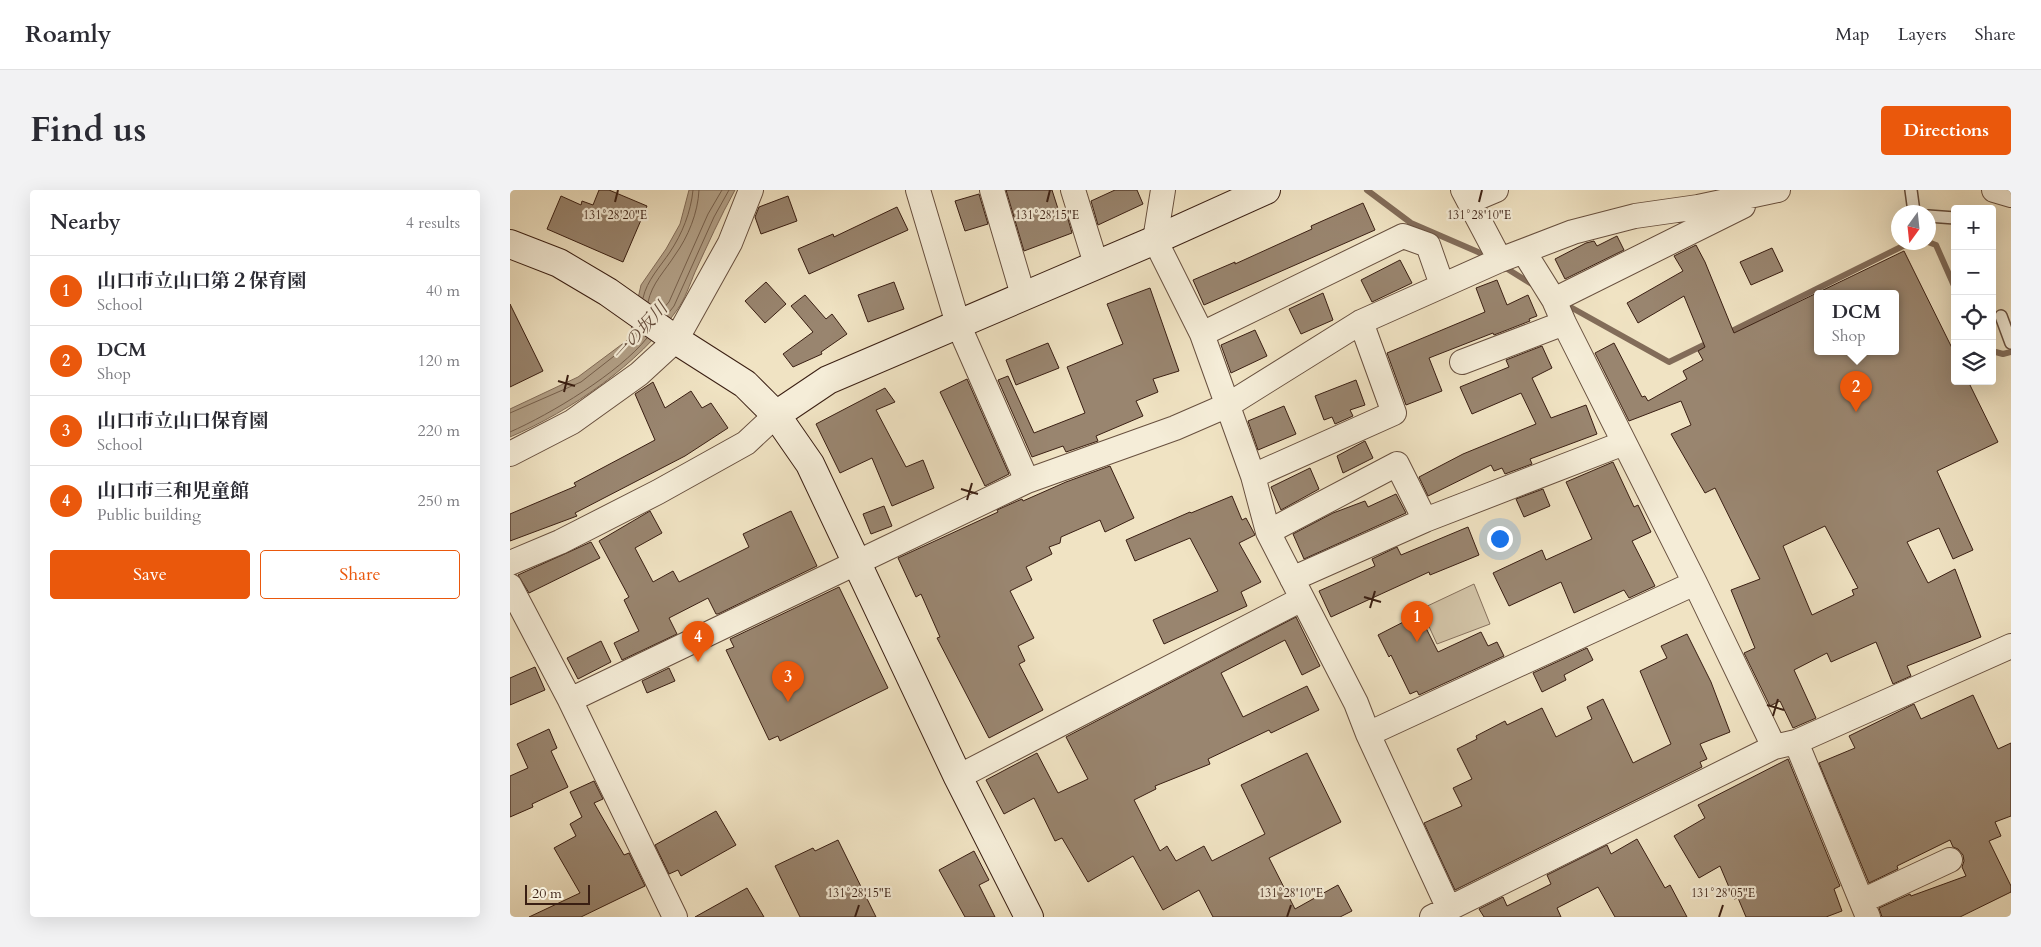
<!DOCTYPE html>
<meta charset="utf-8">
<style>
body{margin:0;font-family:Cardo,"Noto Serif JP",serif;background:#f2f2f3;color:#2b2b33}
.controls{position:absolute;right:15px;top:15px;display:grid;overflow:hidden;border-radius:5px;box-shadow:0 5px 20px #0002}
.controls button{width:45px;height:45px;display:grid;place-items:center;padding:0;border:0;border-bottom:1px solid #e1e1e2;background:#fff;color:#2b2b33;font:25px sans-serif}
.compass{position:absolute;left:1381px;top:15px;width:45px;height:45px;border-radius:50%;background:#fff;box-shadow:0 5px 20px #0002;rotate:195deg}
.scale{position:absolute;left:15px;bottom:12px;width:65px;box-sizing:border-box;padding-left:5px;border:2px solid #3a1f13;border-top:0;font-size:14px;line-height:18px;white-space:nowrap;color:#3a1f13;-webkit-text-stroke:4px #f5edd8;paint-order:stroke}
.you{position:absolute;left:989px;top:348px;width:18px;height:18px;margin:-12px;border:4px solid #fff;border-radius:50%;background:#1a73e8;box-shadow:0 0 0 8px #1a73e833}
.badge{display:grid;place-items:center;width:32px;height:32px;border-radius:50%;background:#ea580c;color:#fff;font-size:16px;font-weight:700}
.pin{position:absolute;translate:-50% -41px;filter:drop-shadow(0 1px 2px #0008)}
.pin::after{content:'';position:absolute;top:26px;width:18px;height:15px;background:inherit;clip-path:polygon(0 0,100% 0,50% 100%)}
.popup{position:absolute;left:1304px;top:100px;width:85px;height:65px;box-sizing:border-box;display:grid;place-content:center;border-radius:5px;background:#fff;filter:drop-shadow(0 1px 4px #0005);font-size:16px;white-space:nowrap;color:#7c7c81}
.popup b{font-size:19px;color:#2b2b33}
.popup::after{content:'';position:absolute;left:50%;top:100%;margin-left:-10px;border:10px solid transparent;border-top-color:#fff}
.list{margin:0;padding:0;list-style:none}
h2{display:flex;justify-content:space-between;align-items:center;height:65px;margin:0;padding:0 20px;font-size:21px}
h2 small{font-size:16px;font-weight:400;color:#7c7c81}
.list li{display:grid;grid-template-columns:32px 1fr auto;gap:15px;align-items:center;box-sizing:border-box;height:70px;padding:0 20px;border-top:1px solid #e1e1e2}
.list b{display:block;font-size:19px;white-space:nowrap}
.list p{margin:0;font-size:16px;white-space:nowrap;color:#7c7c81}
.list em{font-size:16px;font-style:normal;color:#7c7c81}
.actions{display:flex;gap:10px;padding:15px 20px}
.actions a{flex:1;padding:11px 0;border:1px solid #ea580c;border-radius:5px;text-align:center;font-size:18px;color:#ea580c}
.actions .main{background:#ea580c;color:#fff}
.icon{flex:none;width:28px;height:28px;fill:none;stroke:currentColor;stroke-width:2;stroke-linecap:round;stroke-linejoin:round}
.map{position:relative;flex:none;width:1501px;height:727px;overflow:hidden;border-radius:5px}
header{display:flex;align-items:center;gap:30px;box-sizing:border-box;height:70px;padding:0 25px;background:#fff;border-bottom:1px solid #e1e1e2}
header strong{font-size:24px}
nav{display:flex;gap:28px;margin-inline-start:auto;font-size:18px}
.intro{display:flex;align-items:center;justify-content:space-between;box-sizing:border-box;height:120px;padding:0 30px}
h1{margin:0;font-size:35px}
.button{padding:12px 22px;border-radius:5px;background:#ea580c;color:#fff;font-size:18px;font-weight:700}
main{display:flex;gap:30px;padding:0 30px}
aside{flex:1;background:#fff;border-radius:5px;box-shadow:0 5px 20px #0002}
.map>svg:first-child{display:block}
</style>
<header>
<strong>Roamly</strong>
<nav><a>Map</a><a>Layers</a><a>Share</a></nav>
</header>
<div class="intro"><h1>Find us</h1><a class="button">Directions</a></div>
<main>
<aside>
<h2>Nearby<small>4 results</small></h2>
<ul class="list">
<li><span class="badge">1</span><div><b>山口市立山口第２保育園</b><p>School</p></div><em>40 m</em></li>
<li><span class="badge">2</span><div><b>DCM</b><p>Shop</p></div><em>120 m</em></li>
<li><span class="badge">3</span><div><b>山口市立山口保育園</b><p>School</p></div><em>220 m</em></li>
<li><span class="badge">4</span><div><b>山口市三和児童館</b><p>Public building</p></div><em>250 m</em></li>
</ul>
<div class="actions"><a class="main">Save</a><a>Share</a></div>
</aside>
<div class="map">
<svg width="1501" height="727" viewBox="0 0 1501 727">
<rect width="100%" height="100%" fill="#f0e3c3"/>
<filter id="stains"><feTurbulence type="fractalNoise" baseFrequency=".004" numOctaves="4"/><feColorMatrix values="0 0 0 0 .2 0 0 0 0 .09 0 0 0 0 .02 0 0 0 .5 -.17"/></filter>
<radialGradient id="worn" r=".72"><stop offset=".6" stop-color="#630" stop-opacity="0"/><stop offset="1" stop-color="#630" stop-opacity=".3"/></radialGradient>
<!-- green -->
<path fill="#d1c2a5" stroke="#86705c" d="M964,394L980,434L927,454L911,419Z"/>
<!-- water -->
<path fill="#b2a087" stroke="#826c59" d="M179,0H225C210,27 198,54 185,82C180,94 175,109 167,120C129,174 61,221 0,247V219L68,187L119,149L131,95L156,59L170,34Z"/>
<g fill="none" stroke-linecap="round" stroke-linejoin="round">
<!-- shore -->
<path stroke="#76604d" stroke-width="1" d="M133,108C137,90 150,77 160,62C172,44 181,22 183,0
M138,112C142,93 155,81 165,65C178,47 188,23 189,0
M151,121L159,112L198,24L212,0
M157,125L164,116L204,27L219,0
M0,223L71,192L122,152L126,140
M0,242C41,224 109,183 137,148"/>
<!-- stream -->
<path stroke="#826c59" stroke-width="6" d="M857,0L901,33L968,62L980,69
M1418,52L1426,55L1445,98
M991,75L1025,96
M1055,114L1159,172L1200,152
M1216,144L1401,52
M1482,161L1493,164L1501,162"/>
</g>
<!-- building -->
<path fill="#99856f" stroke="#3a1f13" fill-rule="evenodd" d="M89,0H99L137,16L113,72L37,39L51,6L71,15L72,11L83,15Z
M496,0H542L550,25L556,22L562,43L514,61Z
M605,0H627L633,14L588,35L581,11Z
M469,4L478,34L455,41L445,11Z
M278,6L287,31L251,44L245,27L249,17Z
M853,13L865,40L694,115L683,90L725,72V74L802,39L801,36Z
M387,17L398,40L299,84L288,59L323,44L324,47Z
M1107,46L1114,60L1055,89L1045,69L1076,53L1084,51L1087,56Z
M1186,55L1195,72L1224,143L1394,61L1445,164V191H1458L1488,252L1427,281L1463,360L1443,369L1429,338L1397,352L1418,393L1445,379L1471,447L1397,476L1401,486L1383,494L1366,452L1321,472L1317,463L1284,480L1306,528L1283,538L1270,511L1260,516L1234,463L1245,458L1221,400L1250,389L1205,298L1195,303L1161,244L1181,235L1171,211L1119,231L1085,163L1104,153L1132,207L1135,206L1138,211L1177,189L1173,181L1193,170L1188,161L1195,157L1174,106L1128,133L1117,113L1173,81L1164,66ZM1307,103H1385V161H1307ZM1315,336L1348,398L1342,400L1344,405L1302,425L1273,356Z
M1262,58L1273,81L1241,95L1230,72Z
M890,70L902,93L862,112L851,90Z
M987,90L997,115L1018,105L1027,126L1019,129L1020,131L984,145L983,143L919,168L932,201L896,215L877,163L975,122L966,98Z
M256,92L276,114L255,133L235,111Z
M384,92L394,119L358,132L348,105Z
M640,98L669,181L643,189L648,202L626,211L633,226L586,246L588,251L556,262L553,256L522,267L488,190L498,186L524,243L575,223L557,177L613,154L597,114Z
M813,103L823,130L791,144L779,119Z
M295,105L316,129L322,124L337,144L311,162L312,164L283,177L273,164L303,142L281,116Z
M0,114L33,181L0,197Z
M745,140L757,166L721,183L711,155Z
M538,153L549,178L506,195L496,170Z
M1032,156L1042,178L1022,188L1041,228L1076,215L1087,244L1020,269L1022,274L995,284L992,278L984,281L981,275L918,306L909,287L953,264L1026,234L1011,203L962,224L950,197L999,177L996,170Z
M457,189L499,284L475,296L430,202Z
M846,190L855,215L840,220L843,226L825,234L822,227L814,230L805,206Z
M143,192L155,218L181,201L192,218L201,213L218,238L175,266L65,323L67,326L0,351V324L66,296L64,293L145,250L125,204Z
M375,198L385,212L366,220L396,277L413,270L424,298L382,316L362,268L330,283L306,234Z
M774,216L786,244L748,260L738,231Z
M855,251L863,268L833,283L827,266Z
M1103,272L1124,317L1128,315L1141,342L1122,351L1145,396L1119,408L1114,400L1064,423L1051,392L999,416L983,383L1032,360L1036,370L1082,349L1056,292Z
M600,276L624,328L595,342L590,330L551,347L550,353L539,357L542,364L516,377L522,390L500,401L524,448L508,456L515,471L509,474L533,520L479,548L427,448L430,447L411,404L406,407L388,368L488,322L487,320L512,309L513,311L556,292Z
M800,278L809,299L771,320L761,297Z
M1033,299L1040,316L1014,327L1006,309Z
M886,304L896,323L794,369L783,344L823,323L855,311L858,317Z
M722,306L732,330L736,328L744,343L745,345L729,353L751,392L731,402L737,416L654,454L643,430L708,401L680,348L625,371L616,350L680,322L681,323Z
M374,316L382,336L361,344L353,324Z
M140,321L152,343L125,358L143,392L163,381L169,392L239,357L233,344L281,321L307,376L208,424H206L198,408L159,428L167,444L112,470L104,453L129,441L114,410L119,407L89,351Z
M958,337L969,365L920,385L919,382L821,427L809,401L865,376L862,369L887,357L891,365Z
M81,352L90,368L19,403L8,385Z
M329,397L378,498L270,551L268,546L259,550L216,460L224,457L220,449Z
M909,424L928,462L971,442L978,456L987,452L994,466L909,505L907,501L900,504L881,465L879,467L868,445Z
M786,427L810,476L792,485L775,450L711,483L733,527L797,496L809,520L761,543L759,540L698,569L700,574L645,596L646,599L624,610L650,661L657,656L666,671L694,656L702,671L755,644L731,595L797,563L831,632L759,668L785,719L828,695L842,721L830,727H703L689,700L653,720L623,666L578,692L552,648L545,651L524,608L494,624L476,590L527,563L548,603L578,589L556,547Z
M1177,444L1201,492L1220,542L1190,554L1197,569L1190,572L1192,577L945,700L914,633L952,616L943,598L962,589L947,559L967,549L966,546L995,531L997,535L1032,518L1046,547L1082,529L1077,517L1093,509L1123,573L1161,554L1130,481L1157,468L1151,456Z
M91,451L101,472L68,489L57,468Z
M1077,458L1083,470L1054,485L1056,490L1032,502L1023,483Z
M25,477L35,500L0,515V488Z
M159,478L165,491L137,503L132,491Z
M1463,505L1488,559L1501,553V626L1485,632L1491,646L1479,651L1501,696V702L1450,727H1372L1369,718L1400,704L1401,706L1456,686L1452,677L1454,671L1453,665L1448,659L1443,657L1440,650L1387,676L1388,679L1359,693L1309,573L1345,558L1339,546L1404,514L1411,529Z
M39,539L47,558L41,561L58,597L22,614L23,617L0,627V586L18,578L7,554Z
M1278,569L1330,696L1324,699L1332,721L1316,727H1236L1228,708L1224,709L1210,676L1189,688L1164,646L1195,628L1188,615Z
M84,591L93,609L84,613L114,665L119,663L135,696L71,727H19L70,703L44,658L66,646L60,634L72,627L60,602Z
M206,621L226,655L171,686L168,680L159,684L145,655Z
M1127,649L1155,698L1160,695L1177,727H1105L1088,697L1047,718L1051,727H974L969,719L993,707L997,716L1041,694L1037,685L1097,655L1101,664Z
M328,650L366,727H290L265,676L303,658L305,661Z
M464,661L479,690L469,695L485,727H455L429,680Z
M237,698L254,727H185Z"/>
<g fill="none" stroke-linecap="round" stroke-linejoin="round">
<defs>
<path id="lane" d="M1401,0L1404,22
M1418,26L1445,28
M1491,126L1501,153"/>
<path id="street" d="M408,0L448,134L517,291
M482,0L513,105
M563,0L586,74
M653,0L645,50L692,144L743,286L758,342L846,513L858,544L939,719
M953,0L990,70
M1484,0L1501,5
M960,11L986,0
M1014,62L1044,110L1054,133L1185,393L1264,557
M1044,110L1233,16
M692,144L893,46L918,55L932,95
M952,172L1054,133
M0,264L62,232L129,184L166,150L220,53L241,0
M743,286L884,223L851,132
M758,342L887,274L915,330
M0,373L50,352L148,302L236,253L266,225
M782,389L915,330L1114,253
M0,396L60,510L165,727
M60,510L517,291L665,238L718,215L851,132L990,70L1063,42L1125,26L1188,17L1268,0
M858,544L1185,393
M1286,552L1358,727
M448,587L792,409
M1352,711L1440,670
M922,727L1264,557L1286,552L1501,456"/>
<path id="secondary" d="M0,54L49,73L98,102L166,150L235,194L266,225L300,274L448,587L519,727
M266,225L318,190L645,50L756,0"/>
</defs>
<!-- lane casing -->
<use href="#lane" stroke="#68503f" stroke-width="14"/>
<!-- street casing -->
<use href="#street" stroke="#68503f" stroke-width="26"/>
<!-- secondary casing -->
<use href="#secondary" stroke="#3a1f13" stroke-width="30"/>
<!-- lane -->
<use href="#lane" stroke="#f5edd8" stroke-width="11"/>
<!-- street -->
<use href="#street" stroke="#f5edd8" stroke-width="24"/>
<!-- secondary -->
<use href="#secondary" stroke="#f5edd8" stroke-width="28"/>
</g>
<!-- ticks -->
<path fill="none" stroke="#3a1f13" stroke-width="2" d="M105,12L108,0M537,12L540,0M969,12L972,0M48,191L65,196M54,202L58,185M451,299L468,304M457,310L462,293M854,407L871,412M860,418L865,401M1257,515L1274,520M1263,526L1268,509M345,727L349,715M777,727L781,715M1209,727L1213,715"/>
<g text-anchor="middle" dominant-baseline="central" stroke-width="4.5" stroke-linejoin="round" paint-order="stroke">
<!-- water labels -->
<g font-size="18" font-style="italic" fill="#644c3c" stroke="#f5edd8">
<text transform="translate(130 142) rotate(-48)">一の坂川</text>
</g>
</g>
<g font-size="12" text-anchor="middle" fill="#3a1f13" stroke="#f5edd8" stroke-width="4.5" stroke-linejoin="round" paint-order="stroke">
<text x="105" y="29">131°28'20"E</text>
<text x="537" y="29">131°28'15"E</text>
<text x="969" y="29">131°28'10"E</text>
<text x="349" y="707">131°28'15"E</text>
<text x="781" y="707">131°28'10"E</text>
<text x="1213" y="707">131°28'05"E</text>
</g>
<rect width="100%" height="100%" filter="url(#stains)"/>
<rect width="100%" height="100%" fill="url(#worn)"/>
</svg>
<div class="controls">
<button>+</button>
<button>−</button>
<button><svg class="icon" aria-label="locate" viewBox="0 0 24 24"><circle cx="12" cy="12" r="6"/><path d="M12 2v4M12 18v4M2 12h4M18 12h4"/></svg></button>
<button><svg class="icon" aria-label="layers" viewBox="0 0 24 24"><path d="M12 4l9 5-9 5-9-5zM3 14l9 5 9-5"/></svg></button>
</div>
<svg class="compass" viewBox="-18 -18 36 36"><path d="M0-13l5 13h-10z" fill="#e53935"/><path d="M0 13l5-13h-10z" fill="#7c7c81"/></svg>
<div class="scale">20 m</div>
<div class="you"></div>
<div class="pin badge" style="left:907px;top:452px">1</div>
<div class="pin badge" style="left:1346px;top:222px">2</div>
<div class="popup"><b>DCM</b>Shop</div>
<div class="pin badge" style="left:278px;top:512px">3</div>
<div class="pin badge" style="left:188px;top:472px">4</div>
</div>
</main>
